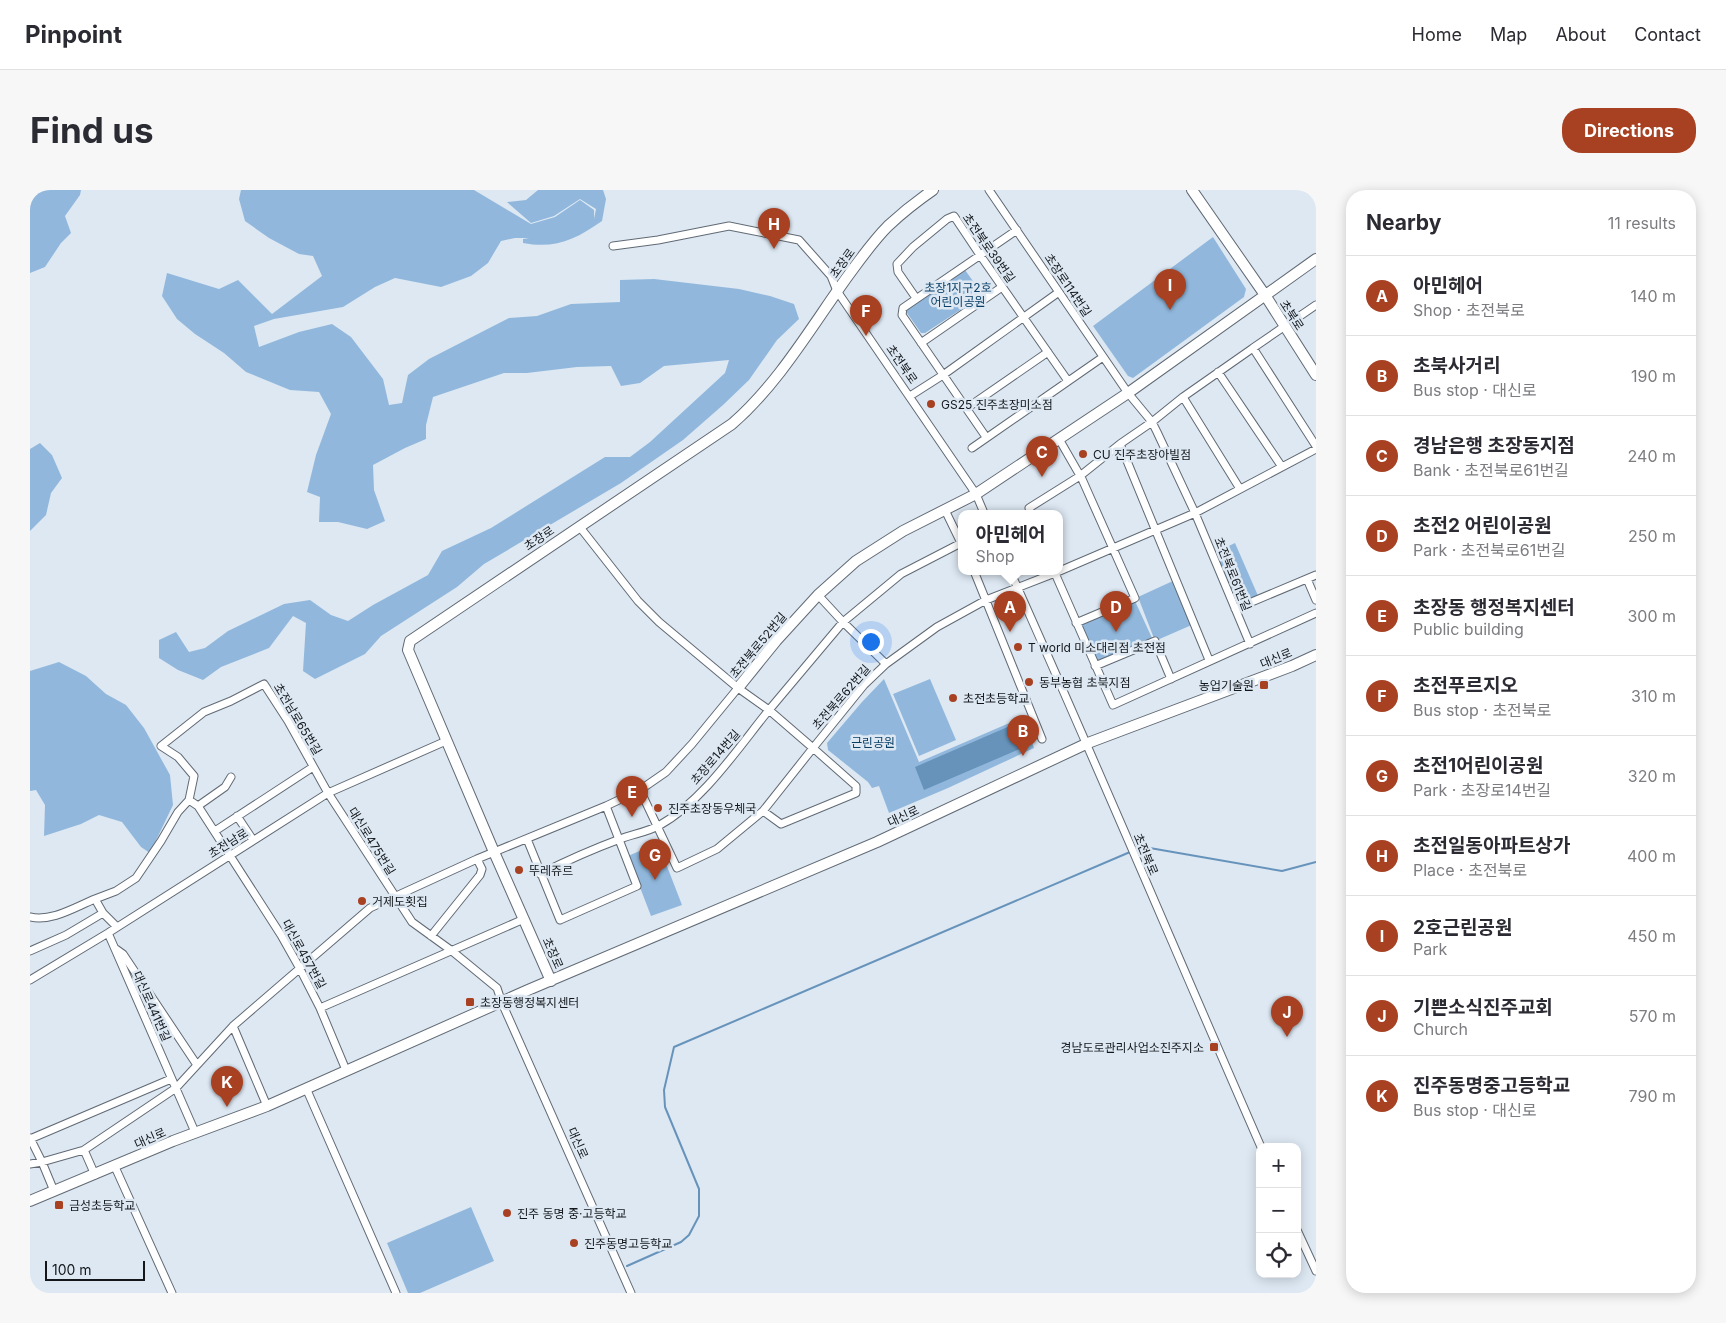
<!DOCTYPE html>
<meta charset="utf-8">
<style>
body{margin:0;font-family:Inter,"Noto Sans KR",sans-serif;background:#f7f7f7;color:#2b2b33}
.controls{position:absolute;right:15px;bottom:15px;display:grid;overflow:hidden;border-radius:10px;box-shadow:0 2px 12px #0003}
.controls button{width:45px;height:45px;display:grid;place-items:center;padding:0;border:0;border-bottom:1px solid #e1e1e2;background:#fff;color:#2b2b33;font:25px sans-serif}
.scale{position:absolute;left:15px;bottom:12px;width:100px;box-sizing:border-box;padding-left:5px;border:2px solid #13171b;border-top:0;font-size:14px;line-height:18px;white-space:nowrap;color:#13171b;-webkit-text-stroke:4px #dde8f3;paint-order:stroke}
.you{position:absolute;left:840px;top:451px;width:18px;height:18px;margin:-12px;border:4px solid #fff;border-radius:50%;background:#1a73e8;box-shadow:0 0 0 8px #1a73e833}
.badge{display:grid;place-items:center;width:32px;height:32px;border-radius:50%;background:#a84022;color:#fff;font-size:16px;font-weight:700}
.pin{position:absolute;translate:-50% -41px;filter:drop-shadow(0 1px 2px #0008)}
.pin::after{content:'';position:absolute;top:26px;width:18px;height:15px;background:inherit;clip-path:polygon(0 0,100% 0,50% 100%)}
.popup{position:absolute;left:928px;top:320px;width:105px;height:65px;box-sizing:border-box;display:grid;place-content:center;border-radius:10px;background:#fff;filter:drop-shadow(0 1px 4px #0005);font-size:16px;white-space:nowrap;color:#7c7c81}
.popup b{font-size:19px;color:#2b2b33}
.popup::after{content:'';position:absolute;left:50%;top:100%;margin-left:-10px;border:10px solid transparent;border-top-color:#fff}
.list{margin:0;padding:0;list-style:none}
h2{display:flex;justify-content:space-between;align-items:center;height:65px;margin:0;padding:0 20px;font-size:21px}
h2 small{font-size:16px;font-weight:400;color:#7c7c81}
.list li{display:grid;grid-template-columns:32px 1fr auto;gap:15px;align-items:center;box-sizing:border-box;height:80px;padding:0 20px;border-top:1px solid #e1e1e2}
.list b{display:block;font-size:19px;white-space:nowrap}
.list p{margin:0;font-size:16px;white-space:nowrap;color:#7c7c81}
.list em{font-size:16px;font-style:normal;color:#7c7c81}
.icon{flex:none;width:28px;height:28px;fill:none;stroke:currentColor;stroke-width:2;stroke-linecap:round;stroke-linejoin:round}
.map{position:relative;flex:none;width:1286px;height:1103px;overflow:hidden;border-radius:20px}
header{display:flex;align-items:center;gap:30px;box-sizing:border-box;height:70px;padding:0 25px;background:#fff;border-bottom:1px solid #e1e1e2}
header strong{font-size:24px}
nav{display:flex;gap:28px;margin-inline-start:auto;font-size:18px}
.intro{display:flex;align-items:center;justify-content:space-between;box-sizing:border-box;height:120px;padding:0 30px}
h1{margin:0;font-size:35px}
.button{padding:12px 22px;border-radius:20px;background:#a84022;color:#fff;font-size:18px;font-weight:700}
main{display:flex;gap:30px;padding:0 30px}
aside{flex:1;background:#fff;border-radius:20px;box-shadow:0 2px 12px #0003}
.map>svg:first-child{display:block}
</style>
<header>
<strong>Pinpoint</strong>
<nav><a>Home</a><a>Map</a><a>About</a><a>Contact</a></nav>
</header>
<div class="intro"><h1>Find us</h1><a class="button">Directions</a></div>
<main>
<div class="map">
<svg width="1286" height="1103" viewBox="0 0 1286 1103">
<rect width="100%" height="100%" fill="#dde8f3"/>
<!-- green -->
<path fill="#91b8dc" d="M0,0H51L50,5L35,26L41,43L31,53L15,77L0,83Z
M211,0H444L501,34L525,27L550,10L564,20V29L566,19L550,9L524,26L501,33L477,12L496,10L508,0H573L576,9L572,31C545,50 525,59 493,53V49L499,48H485L471,51L458,73L441,86L411,97L365,88L345,97L313,117L244,129L224,136L229,157L269,142L302,134L321,147L353,189L359,215L372,213L378,185L399,169L479,128L507,126L541,114L590,112V90L624,89L709,99L740,106L764,114L769,129L747,150L719,190L693,215L653,250L591,293L454,374L427,397L351,446L335,464L285,489L273,481L276,433L263,426L239,458L191,477L173,490L148,480L129,468V450L146,442L159,462L175,458L198,441L254,414L280,410L301,425L318,431L343,415L398,385L412,361L461,338L575,267H600L620,252L695,183L699,170L634,176L610,193L591,196L581,176L547,177L497,183H474L403,207L396,235V249L375,258L343,275L344,300L355,331L337,339L308,332H289L290,307L277,302L286,265L301,224L289,202L260,200L216,182L194,163L165,144L147,129L132,106L137,83L189,99L208,90L242,124L292,86L283,66L269,64L239,48L215,31L209,9Z
M1183,47L1216,99L1214,107L1103,188L1098,186L1063,136Z
M935,80L953,105L895,143H891L877,123V120Z
M10,253L22,265L32,288L21,303L16,325L0,341V259Z
M1205,353L1229,408L1206,418L1182,364Z
M1145,390L1164,434L1125,451L1108,407Z
M1105,411L1122,448L1067,471L1051,435Z
M29,472L56,486L76,504L96,515L114,538L140,585L143,615L120,663L111,657L92,632L69,625L51,634L14,646L15,615L6,600L0,601V481Z
M854,489L889,572L993,527L1004,558L918,598L859,623L849,596L842,598L838,592L798,560L797,553L832,512Z
M900,489L926,550L889,566L863,504Z
M628,653L652,715L621,726L598,666Z
M441,1017L464,1071L390,1103H378L357,1053Z"/>
<!-- water -->
<path fill="#6793bb" d="M989,532L999,555L894,600L885,577Z"/>
<g fill="none" stroke-linecap="round" stroke-linejoin="round">
<!-- stream -->
<path stroke="#6793bb" stroke-width="2" d="M1104,661L1114,657L1252,681L1286,672
M597,1076L651,1052L659,1045L669,1026V999L635,917L634,900L644,857L1100,662"/>
<defs>
<path id="street" d="M959,0L1098,203L1122,232L1127,242L1165,323L1220,454
M583,56L628,50L699,36L769,50L801,86L807,101L946,304L954,323
M886,108L868,82L867,74L883,57L917,29L924,26L950,65L1038,191
M1267,128L1286,115
M891,153L972,97
M1223,158L1255,136
M1188,182L1252,277
M880,206L913,185L1029,102
M1153,207L1210,299
M937,218L1018,162
M956,247L872,125L873,118L987,40
M1029,249L1052,289L1105,408L1046,433
M1090,254L1122,232L1153,207L1223,158L1286,256
M942,258L1073,167
M915,320L931,353
M1001,323L999,318L1050,286L1090,254L1179,470
M549,336L608,411L629,432L708,498L739,520L813,432L788,405
M944,381L1012,549
M980,381C1066,572 1147,765 1231,957
M1024,381L1083,515L1286,423
M1277,389L1286,410
M1205,419L1286,385
M856,474L813,432L871,384L931,353
M1065,476L1125,451L1141,489
M783,558L826,596V603L751,634L733,621Z
M610,600L647,678L687,659L733,621
M168,616L195,597L201,587
M207,626L223,650
M185,641L283,577
M497,649L530,730L607,696L576,616
M510,684C536,671 563,659 590,649C603,644 618,642 630,635C673,611 708,558 739,520L783,558L834,495L856,474L907,437L956,410L1025,383L1165,323L1286,259
M73,723L65,709L86,701L106,688L131,651L148,622L159,610
M0,727C22,732 45,717 65,709
M78,743L165,942
M401,746L450,685L452,679L447,669
M86,759L93,764L167,875
M0,761L36,745L73,723L87,737
M0,790L78,743L298,603L416,551
M290,818L494,729
M203,836L237,916
M316,880L290,818L269,777L251,745L168,616L159,610L164,586L148,567L131,556L174,522L201,511L234,494L258,531L298,603L382,732L422,761L467,798L472,813L601,1103
M276,898L366,1103
M0,948L12,972L24,1001
M0,949L141,889
M54,960L65,985
M0,974L12,972L54,960L146,898L203,836L340,718L447,669L576,616L610,600L636,582L662,554L708,498
M85,977L142,1103
M1267,1040L1286,1081"/>
<path id="secondary" d="M1162,0L1235,105L1286,185
M708,498L746,451L788,405L826,371L873,341L946,304L1098,203L1286,69
M521,791L464,662L378,460L380,451L702,234C748,194 780,139 815,90C829,71 842,52 858,36C872,23 887,11 903,0
M0,1011L143,951L237,916L498,800L847,652L1058,553L1262,476L1286,465"/>
</defs>
<!-- street casing -->
<use href="#street" stroke="#616a74" stroke-width="9"/>
<!-- secondary casing -->
<use href="#secondary" stroke="#616a74" stroke-width="12"/>
<!-- street -->
<use href="#street" stroke="#fff" stroke-width="7"/>
<!-- secondary -->
<use href="#secondary" stroke="#fff" stroke-width="10"/>
</g>
<!-- markers -->
<g fill="#a84022" stroke="#dde8f3" stroke-width="2">
<circle cx="901" cy="214" r="5"/>
<circle cx="1053" cy="264" r="5"/>
<circle cx="988" cy="457" r="5"/>
<circle cx="999" cy="492" r="5"/>
<rect x="1229" y="490" width="10" height="10" rx="2.5"/>
<circle cx="923" cy="508" r="5"/>
<circle cx="628" cy="618" r="5"/>
<circle cx="489" cy="680" r="5"/>
<circle cx="332" cy="711" r="5"/>
<rect x="435" y="807" width="10" height="10" rx="2.5"/>
<rect x="1179" y="852" width="10" height="10" rx="2.5"/>
<rect x="24" y="1010" width="10" height="10" rx="2.5"/>
<circle cx="477" cy="1023" r="5"/>
<circle cx="544" cy="1053" r="5"/>
</g>
<g text-anchor="middle" dominant-baseline="central" stroke-width="5" stroke-linejoin="round" paint-order="stroke">
<!-- street labels -->
<g font-size="12" fill="#13171b" stroke="#dde8f3">
<text transform="translate(959 58) rotate(55)">초전북로39번길</text>
<text transform="translate(812 73) rotate(-54)">초장로</text>
<text transform="translate(1038 95) rotate(56)">초장로114번길</text>
<text transform="translate(1262 125) rotate(57)">초북로</text>
<text transform="translate(872 174) rotate(55)">초전북로</text>
<text transform="translate(509 348) rotate(-34)">초장로</text>
<text transform="translate(1203 384) rotate(68)">초전북로61번길</text>
<text transform="translate(728 455) rotate(-50)">초전북로52번길</text>
<text transform="translate(1246 468) rotate(-22)">대신로</text>
<text transform="translate(811 507) rotate(-49)">초전북로62번길</text>
<text transform="translate(268 529) rotate(59)">초전남로65번길</text>
<text transform="translate(685 567) rotate(-49)">초장로14번길</text>
<text transform="translate(873 626) rotate(-25)">대신로</text>
<text transform="translate(342 651) rotate(58)">대신로475번길</text>
<text transform="translate(198 653) rotate(-32)">초전남로</text>
<text transform="translate(1116 664) rotate(67)">초전북로</text>
<text transform="translate(523 763) rotate(66)">초장로</text>
<text transform="translate(274 764) rotate(61)">대신로457번길</text>
<text transform="translate(122 816) rotate(66)">대신로441번길</text>
<text transform="translate(120 948) rotate(-24)">대신로</text>
<text transform="translate(548 953) rotate(66)">대신로</text>
</g>
<!-- park labels -->
<g font-size="12" fill="#0a3f66" stroke="#dde8f3">
<text x="928" y="97">초장1지구2호<tspan x="928" dy="14">어린이공원</tspan></text>
<text x="843" y="552">근린공원</text>
</g>
<!-- poi labels -->
<g font-size="12" fill="#13171b" stroke="#dde8f3" text-anchor="start">
<text x="911" y="214">GS25 진주초장미소점</text>
<text x="1063" y="264">CU 진주초장아빌점</text>
<text x="998" y="457">T world 미소대리점 초전점</text>
<text x="1009" y="492">동부농협 초북지점</text>
<text x="1224" y="495" text-anchor="end">농업기술원</text>
<text x="933" y="508">초전초등학교</text>
<text x="638" y="618">진주초장동우체국</text>
<text x="499" y="680">뚜레쥬르</text>
<text x="342" y="711">거제도횟집</text>
<text x="450" y="812">초장동행정복지센터</text>
<text x="1174" y="857" text-anchor="end">경남도로관리사업소진주지소</text>
<text x="39" y="1015">금성초등학교</text>
<text x="487" y="1023">진주 동명 중·고등학교</text>
<text x="554" y="1053">진주동명고등학교</text>
</g>
</g>
</svg>
<div class="controls">
<button>+</button>
<button>−</button>
<button><svg class="icon" aria-label="locate" viewBox="0 0 24 24"><circle cx="12" cy="12" r="6"/><path d="M12 2v4M12 18v4M2 12h4M18 12h4"/></svg></button>
</div>
<div class="scale">100 m</div>
<div class="you"></div>
<div class="pin badge" style="left:980px;top:442px">A</div>
<div class="popup"><b>아민헤어</b>Shop</div>
<div class="pin badge" style="left:993px;top:566px">B</div>
<div class="pin badge" style="left:1012px;top:287px">C</div>
<div class="pin badge" style="left:1086px;top:442px">D</div>
<div class="pin badge" style="left:602px;top:627px">E</div>
<div class="pin badge" style="left:836px;top:146px">F</div>
<div class="pin badge" style="left:625px;top:690px">G</div>
<div class="pin badge" style="left:744px;top:59px">H</div>
<div class="pin badge" style="left:1140px;top:120px">I</div>
<div class="pin badge" style="left:1257px;top:847px">J</div>
<div class="pin badge" style="left:197px;top:917px">K</div>
</div>
<aside>
<h2>Nearby<small>11 results</small></h2>
<ul class="list">
<li><span class="badge">A</span><div><b>아민헤어</b><p>Shop · 초전북로</p></div><em>140 m</em></li>
<li><span class="badge">B</span><div><b>초북사거리</b><p>Bus stop · 대신로</p></div><em>190 m</em></li>
<li><span class="badge">C</span><div><b>경남은행 초장동지점</b><p>Bank · 초전북로61번길</p></div><em>240 m</em></li>
<li><span class="badge">D</span><div><b>초전2 어린이공원</b><p>Park · 초전북로61번길</p></div><em>250 m</em></li>
<li><span class="badge">E</span><div><b>초장동 행정복지센터</b><p>Public building</p></div><em>300 m</em></li>
<li><span class="badge">F</span><div><b>초전푸르지오</b><p>Bus stop · 초전북로</p></div><em>310 m</em></li>
<li><span class="badge">G</span><div><b>초전1어린이공원</b><p>Park · 초장로14번길</p></div><em>320 m</em></li>
<li><span class="badge">H</span><div><b>초전일동아파트상가</b><p>Place · 초전북로</p></div><em>400 m</em></li>
<li><span class="badge">I</span><div><b>2호근린공원</b><p>Park</p></div><em>450 m</em></li>
<li><span class="badge">J</span><div><b>기쁜소식진주교회</b><p>Church</p></div><em>570 m</em></li>
<li><span class="badge">K</span><div><b>진주동명중고등학교</b><p>Bus stop · 대신로</p></div><em>790 m</em></li>
</ul>
</aside>
</main>
